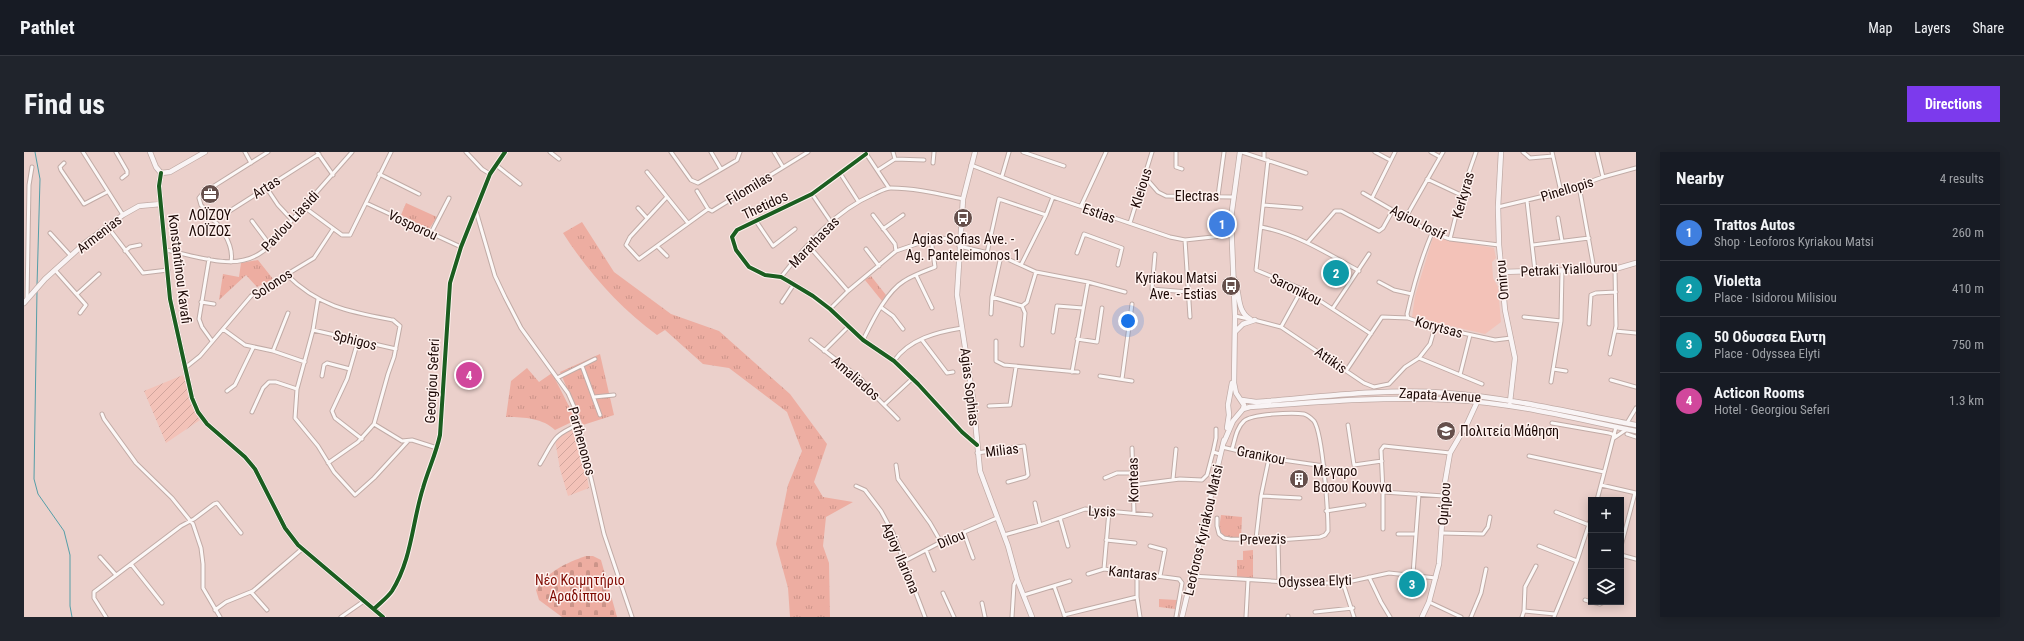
<!DOCTYPE html>
<meta charset="utf-8">
<style>
body{margin:0;font-family:"Roboto Condensed",sans-serif;background:#20242c;color:#f1f3f6}
.controls{position:absolute;right:12px;bottom:12px;display:grid;overflow:hidden;border-radius:0px;box-shadow:0 2px 10px #0003}
.controls button{width:36px;height:36px;display:grid;place-items:center;padding:0;border:0;border-bottom:1px solid #363941;background:#171b24;color:#f1f3f6;font:20px sans-serif}
.you{position:absolute;left:1104px;top:169px;width:14px;height:14px;margin:-10px;border:3px solid #fff;border-radius:50%;background:#1a73e8;box-shadow:0 0 0 6px #1a73e833}
.badge{display:grid;place-items:center;width:26px;height:26px;border-radius:50%;background:#7c3aed;color:#fff;font-size:13px;font-weight:700}
.pin{position:absolute;translate:-50% -50%;border:2px solid #fff;box-shadow:0 1px 4px #0006}
.list{margin:0;padding:0;list-style:none}
h2{display:flex;justify-content:space-between;align-items:center;height:52px;margin:0;padding:0 16px;font-size:17px}
h2 small{font-size:13px;font-weight:400;color:#9ea1a6}
.list li{display:grid;grid-template-columns:26px 1fr auto;gap:12px;align-items:center;box-sizing:border-box;height:56px;padding:0 16px;border-top:1px solid #363941}
.list b{display:block;font-size:15px;white-space:nowrap}
.list p{margin:0;font-size:13px;white-space:nowrap;color:#9ea1a6}
.list em{font-size:13px;font-style:normal;color:#9ea1a6}
.icon{flex:none;width:22px;height:22px;fill:none;stroke:currentColor;stroke-width:2;stroke-linecap:round;stroke-linejoin:round}
.map{position:relative;flex:none;width:1612px;height:465px;overflow:hidden;border-radius:0px}
header{display:flex;align-items:center;gap:24px;box-sizing:border-box;height:56px;padding:0 20px;background:#171b24;border-bottom:1px solid #363941}
header strong{font-size:19px}
nav{display:flex;gap:22px;margin-inline-start:auto;font-size:14px}
.intro{display:flex;align-items:center;justify-content:space-between;box-sizing:border-box;height:96px;padding:0 24px}
h1{margin:0;font-size:28px}
.button{padding:10px 18px;border-radius:0px;background:#7c3aed;color:#fff;font-size:14px;font-weight:700}
main{display:flex;gap:24px;padding:0 24px}
aside{flex:1;background:#171b24;border-radius:0px;box-shadow:0 2px 10px #0003}
.map>svg:first-child{display:block}
</style>
<header>
<strong>Pathlet</strong>
<nav><a>Map</a><a>Layers</a><a>Share</a></nav>
</header>
<div class="intro"><h1>Find us</h1><a class="button">Directions</a></div>
<main>
<div class="map">
<svg width="1612" height="465" viewBox="0 0 1612 465">
<defs>
<pattern id="industrial-furrows" width="10" height="10" patternUnits="userSpaceOnUse"><rect width="10" height="10" fill="#f3c2b8"/><path d="M-1 1l2-2M0 10L10 0M9 11l2-2" fill="none" stroke="#d0a59d"/></pattern>
<pattern id="grass-tufts" width="24" height="20" patternUnits="userSpaceOnUse"><rect width="24" height="20" fill="#edada1"/><path d="M3 7l-1-3M5 7V3M7 7l1-3M15 17l-1-3M17 17v-4M19 17l1-3" fill="none" stroke="#cb9489"/></pattern>
<pattern id="cemetery-stones" width="16" height="16" patternUnits="userSpaceOnUse"><rect width="16" height="16" fill="#edada1"/><path d="M2 7V4a2 2 0 0 1 4 0v3zM10 15v-3a2 2 0 0 1 4 0v3z" fill="#cb9489"/></pattern>
</defs>
<rect width="100%" height="100%" fill="#ebd0cb"/>
<!-- built -->
<path fill="#f3c2b8" d="M1409,85L1470,96L1472,106L1468,110L1469,126L1474,135L1477,170L1461,182L1388,165L1391,144Z"/>
<!-- industrial -->
<path fill="url(#industrial-furrows)" d="M159,223L176,268L142,291L120,239Z
M554,277L565,336L544,344L536,317L531,288L541,279Z"/>
<!-- grass -->
<path fill="url(#grass-tufts)" d="M382,51L413,65L405,77L377,63Z
M558,70L590,120L647,162L695,179L766,242L803,292L790,330L799,345L829,350L802,365L799,394L805,411L806,465H766L764,436L752,392L764,333L778,299L763,260L705,216L679,212L641,178L633,183C595,155 564,120 539,81Z
M234,108L249,127L233,135L222,123L195,148L199,122L215,125L217,111Z
M847,124L862,143L858,149L841,128Z
M576,202L590,263L559,273L536,220Z
M503,216L515,230L528,221L552,268L531,278C519,266 498,265 482,265L487,229Z
M1197,363L1218,365L1217,387L1200,385L1195,377Z
M1229,398V426L1213,425V408H1219V399Z
M1135,447L1153,448L1151,457L1135,455Z"/>
<!-- cemetery -->
<path fill="url(#cemetery-stones)" d="M562,404H569L577,408L593,465H538L515,448L512,438C524,419 542,411 562,404Z"/>
<g fill="none" stroke-linecap="round" stroke-linejoin="round">
<!-- stream -->
<path stroke="#549ea8" stroke-width="1" d="M11,0L16,27L13,134
M13,139L10,327L14,342L40,379L46,403V454L48,465"/>
<defs>
<path id="street" d="M59,0L99,63
M92,0L103,19V22L98,26
M221,0L227,11
M293,0L309,23
M442,0L458,17L466,22
M526,0L535,7
M647,0L667,28L674,31L713,8L716,0
M687,0L697,17
M750,0L759,15
M841,0L865,36
M869,0L871,7
M999,0L1040,14
M1152,0V15L1158,17
M1218,0L1282,21
M1351,0L1366,8
M1407,0L1416,5
M1499,0L1506,6L1529,4
M1528,0L1537,40
M1573,0L1579,25
M842,2L788,42L713,78L708,85L712,98L725,115L741,123L757,125L764,129L789,144L806,157L839,188L870,209L894,232L938,280L953,292
M1240,6V0
M1244,8L1232,118L1278,137L1347,182
M40,11L36,15L37,18L60,52L83,40
M909,11L910,0
M472,13L496,32
M947,13L1029,45L1146,85L1161,88L1207,83
M854,18L871,7L900,8
M623,20L664,71
M816,21L834,49
M355,22L395,42
M978,24L985,0
M1120,24L1134,40L1142,44L1209,45
M1403,27L1437,43
M1555,34L1570,117
M242,35L254,53L268,68
M673,39L684,57L688,59L784,0
M1339,41L1408,81L1426,87L1475,93
M788,42L807,70
M1194,44L1200,0
M642,46L606,85L602,93L615,107L684,57
M1348,46L1371,0
M1503,49L1511,119
M342,51L437,95
M1240,53L1277,56
M1057,54L1082,0
M280,55L318,83H326L367,0
M1474,55L1537,40L1579,25L1612,16
M614,56L623,66
M452,59L471,124L481,145L497,176L544,241L551,257L580,382L608,465
M1382,65L1419,0
M1534,66L1538,89
M190,69L295,2
M228,69L246,93
M732,69L749,94L771,77
M1106,71L1128,0
M1237,75C1273,82 1303,101 1335,119
M859,77L879,63
M86,78L119,121L144,118
M26,81L47,104
M407,81L425,46
M1408,81C1397,107 1389,135 1383,162L1384,166L1411,175L1471,188L1487,186
M1426,87L1437,43L1452,0
M1161,88L1166,165
M1284,90L1311,59H1317L1355,79L1359,76L1369,58
M784,93L824,139
M1509,93L1565,86
M633,94L643,104
M935,94L977,104L1012,120L1064,130L1048,220
M842,97L855,114
M142,98C177,105 218,123 246,93L328,0
M101,99L106,95L116,93
M872,99L910,86L935,87
M963,101L975,47L1022,63
M1053,101L1060,82L1098,96L1094,113
M1131,102L1128,137L1164,140
M185,107L175,167L178,175L188,189
M207,110C211,88 190,68 177,53L175,46L179,41L244,0
M997,113L1022,63L1029,45
M31,118L62,153L56,161
M262,122C295,155 326,160 369,168L376,174L370,205L364,222L350,272L334,290L304,311
M892,123L908,156
M757,125C783,92 811,59 850,42C855,40 861,36 867,36C891,36 915,42 939,47
M1064,130L1101,140
M1355,130L1370,138L1388,142
M53,142L75,122
M968,145L998,154
M3,147L5,33L8,15
M294,147L289,178L273,237L271,266L294,294L310,320L331,343L350,326L384,289
M177,150L190,152
M758,150L770,132
M998,154L1003,150L1012,120
M858,156L869,164L879,177
M1309,156L1345,102
M806,157L824,139L872,99L871,92L849,63
M967,162L968,145L977,104
M1211,164L1225,167
M1500,165L1537,169
M1230,168L1257,175L1340,231L1350,235L1365,232L1381,215L1395,206L1406,192L1411,175
M1565,172L1567,143L1572,141L1592,140
M1257,175L1278,137
M199,177L221,193L249,199L281,210
M289,178L372,197
M1591,179L1612,181
M1029,180L1033,154L1059,156
M1053,187L1073,190L1078,156
M787,188L838,228C847,242 862,254 874,267
M839,188C848,170 862,140 880,129C889,123 901,119 911,115L907,87
M898,188L923,221L929,220
M334,189L323,227L308,259L311,266L338,287
M972,189V209L980,213L1054,220
M998,193L1001,161L998,154
M249,199L264,161
M800,199L824,175
M1586,202L1592,174L1591,117
M1395,206L1458,232
M870,209C885,187 913,180 938,176
M558,214L576,263
M161,216L176,204L227,144L290,106L309,77
M1529,217L1542,219
M1322,219L1358,165L1384,166
M1436,223L1446,183
M298,224L300,213L303,211L326,217
M1076,224L1108,229
M533,226L571,207
M1098,227L1108,152
M1587,228L1612,235
M1527,230L1537,169L1538,118
M203,239L211,233L229,196
M570,245L590,243
M861,252L889,226
M965,254L986,253L992,215
M228,260L239,236L245,230H252L273,237
M78,262L80,267L112,311L148,346L169,372L177,396L179,412V436L196,465
M1528,271L1585,281L1591,283
M1603,271L1612,256
M350,272L378,289L388,288L413,296
M1324,273L1330,313L1358,309
M1603,282L1612,285
M1590,286L1603,277
M1198,295L1245,306L1300,314
M1108,296L1110,361
M1189,300L1192,286V277
M953,301L1000,294L1004,323L1002,325L984,330
M1505,304L1580,320
M516,312C531,287 527,285 555,272
M872,313L874,327L906,371L917,390
M1081,326L1093,321H1108
M1149,327L1152,297
M1109,333L1156,327L1178,328L1183,323L1189,300L1196,302
M1577,333L1612,341
M832,334L841,338L857,359L869,381L901,465
M1237,344L1276,346
M1420,344L1359,340L1357,298L1360,294L1426,301
M1573,348L1592,275
M1011,351L1016,373
M1302,359L1340,353
M1532,360L1565,373
M1036,366L1044,394
M1193,366V374L1195,382L1200,386L1206,387L1254,388L1296,385L1301,383L1304,379C1304,361 1299,282 1290,269C1287,266 1284,263 1280,262C1269,260 1227,262 1220,269C1212,276 1211,288 1208,297
M1359,377V340
M940,381L949,406
M1418,381L1459,382L1464,375L1466,365
M1374,382H1392
M980,383L1016,373L1061,357L1127,363
M1232,387L1237,344L1245,306
M1082,388L1111,391
M1254,388L1255,431
M1126,394L1141,398L1136,424
M1515,394L1553,409
M1597,394L1611,341
M902,398L910,418
M1597,403L1612,407
M76,405L92,423
M881,409L917,390L973,366
M107,412L138,451
M1080,417L1085,359
M1113,421V445L1116,465
M1064,422L1080,417L1155,427L1158,431L1152,465
M1389,422L1395,342
M1168,424L1278,431H1319L1365,421L1412,426
M1345,425L1357,450L1366,465
M1319,431L1330,465
M1030,434L1041,465
M227,440L243,458
M919,441L930,465
M1000,443L1046,429
M1561,448L1567,450
M1405,450L1437,465
M1568,450L1576,452L1580,450
M958,451L961,465
M351,456C356,451 364,445 368,439C388,407 388,371 399,336C404,318 412,302 416,283L426,131L437,95L466,22L481,0
M191,458L202,450L229,439L278,397
M1500,459L1531,462
M1291,460L1329,456
M1040,463L1113,445
M82,465L70,446V440L157,374L170,367L190,352L193,351L217,381
M317,465L340,449
M988,465L990,433L993,427
M1222,465L1224,428
M1264,465V464
M1447,465L1457,441L1462,417
M1498,465L1500,459L1501,435L1512,414
M1530,465L1553,409L1567,366"/>
<path id="secondary" d="M126,0L132,15L137,21
M951,0L939,47L933,143L949,247L956,319L984,394L993,427L1008,465
M1477,0L1474,55L1475,93L1481,158L1491,206L1486,250
M137,21L135,34L146,147L168,246L174,260L183,272L221,305L231,317L261,376L274,393L359,465
M137,21L146,20L181,0
M1478,120L1591,117L1612,111
M1209,124C1217,138 1211,158 1226,167
M0,151L21,127L61,91L99,63L115,54L137,52
M1211,180L1219,172L1231,168
M1218,248L1232,250C1295,245 1360,236 1423,241C1487,246 1549,261 1612,273
M1219,257L1226,255C1293,250 1361,244 1429,248C1491,251 1552,267 1612,279
M1203,276L1205,263L1204,253L1208,231
M1200,290L1209,269L1219,257L1220,253L1212,241L1210,231L1211,164L1207,66L1216,0
M1158,465L1200,288
M1398,465L1405,450L1415,412L1421,330L1426,301L1443,272L1454,248"/>
</defs>
<!-- street casing -->
<use href="#street" stroke="#c1aba6" stroke-width="5"/>
<!-- secondary casing -->
<use href="#secondary" stroke="#c1aba6" stroke-width="6"/>
<!-- street -->
<use href="#street" stroke="#fcf8f7" stroke-width="3"/>
<!-- secondary -->
<use href="#secondary" stroke="#f9f4f5" stroke-width="4.5"/>
<defs>
<path id="cycleway" d="M842,2L788,42L713,78L708,85L712,98L725,115L741,123L757,125L764,129L789,144L806,157L839,188L870,209L894,232L938,280L953,293
M137,21L135,34L146,147L168,246L174,260L183,272L221,305L231,317L261,376L274,393L359,465
M351,456C356,451 364,445 368,439C388,407 388,371 399,336C404,318 412,302 416,283L426,131L437,95L466,22L481,0"/>
</defs>
<!-- cycleway casing -->
<use href="#cycleway" stroke="#fff2ef" stroke-width="6"/>
<!-- cycleway -->
<use href="#cycleway" stroke="#1b5e20" stroke-width="4"/>
</g>
<!-- icons -->
<defs>
<symbol id="office-disc" viewBox="-11 -11 22 22"><circle r="9.5" fill="#654f4b" stroke="#fff2ef"/><path d="M-6-3h4V-5.5h4V-3h4V5H-6ZM-1-4.5V-3h2v-1.5ZM-6 0V1H6V0Z" fill="#fff"/></symbol>
<symbol id="bus-disc" viewBox="-11 -11 22 22"><circle r="9.5" fill="#654f4b" stroke="#fff2ef"/><path d="M-5-6H5V4H4V6H2V4H-2V6H-4V4H-5ZM-3.5-4V0h7V-4ZM-3.5 1.2v1.5H-2V1.2ZM2 1.2v1.5H3.5V1.2Z" fill="#fff"/></symbol>
<symbol id="school-disc" viewBox="-11 -11 22 22"><circle r="9.5" fill="#654f4b" stroke="#fff2ef"/><path d="M0-5L7-2L0 1L-7-2ZM-4 1L0 2.5L4 1V4Q0 6-4 4Z" fill="#fff"/></symbol>
<symbol id="building-disc" viewBox="-11 -11 22 22"><circle r="9.5" fill="#654f4b" stroke="#fff2ef"/><path d="M-4-6H4V6H1V3H-1V6H-4ZM-2.5-4.3h1.7v1.8h-1.7ZM.8-4.3h1.7v1.8H.8ZM-2.5-1h1.7V.8h-1.7ZM.8-1h1.7V.8H.8Z" fill="#fff"/></symbol>
</defs>
<g fill-rule="evenodd">
<use href="#office-disc" x="175" y="31" width="22" height="22"/>
<use href="#bus-disc" x="928" y="55" width="22" height="22"/>
<use href="#bus-disc" x="1196" y="123" width="22" height="22"/>
<use href="#school-disc" x="1411" y="268" width="22" height="22"/>
<use href="#building-disc" x="1264" y="316" width="22" height="22"/>
</g>
<g text-anchor="middle" dominant-baseline="central" stroke-width="3" stroke-linejoin="round" paint-order="stroke">
<!-- street labels -->
<g font-size="14" fill="#1d0906" stroke="#fff2ef">
<text transform="translate(242 35) rotate(-33)">Artas</text>
<text transform="translate(725 36) rotate(-31)">Filomilas</text>
<text transform="translate(1117 36) rotate(-73)">Kleious</text>
<text transform="translate(1543 37) rotate(-17)">Pinellopis</text>
<text transform="translate(1439 43) rotate(-74)">Kerkyras</text>
<text x="1173" y="44">Electras</text>
<text transform="translate(741 53) rotate(-25)">Thetidos</text>
<text transform="translate(1075 61) rotate(19)">Estias</text>
<text transform="translate(266 69) rotate(-47)">Pavlou Liasidi</text>
<text transform="translate(1394 70) rotate(27)">Agiou Iosif</text>
<text transform="translate(389 73) rotate(25)">Vosporou</text>
<text transform="translate(75 82) rotate(-38)">Armenias</text>
<text transform="translate(790 90) rotate(-46)">Marathasas</text>
<text transform="translate(156 117) rotate(83)">Konstantinou Kavafi</text>
<text transform="translate(1545 117) rotate(-3)">Petraki Yiallourou</text>
<text transform="translate(1478 128) rotate(-95)">Omirou</text>
<text transform="translate(248 132) rotate(-33)">Solonos</text>
<text transform="translate(1272 137) rotate(26)">Saronikou</text>
<text transform="translate(1415 175) rotate(15)">Korytsas</text>
<text transform="translate(331 188) rotate(14)">Sphigos</text>
<text transform="translate(1307 208) rotate(35)">Attikis</text>
<text transform="translate(832 226) rotate(41)">Amaliados</text>
<text transform="translate(408 229) rotate(-87)">Georgiou Seferi</text>
<text transform="translate(946 235) rotate(83)">Agias Sophias</text>
<text transform="translate(1416 243) rotate(3)">Zapata Avenue</text>
<text transform="translate(558 289) rotate(75)">Parthenonos</text>
<text transform="translate(978 298) rotate(-7)">Milias</text>
<text transform="translate(1237 303) rotate(11)">Granikou</text>
<text transform="translate(1109 328) rotate(-91)">Konteas</text>
<text transform="translate(1420 352) rotate(-86)">Ομήρου</text>
<text transform="translate(1078 359) rotate(2)">Lysis</text>
<text transform="translate(1179 378) rotate(-77)">Leoforos Kyriakou Matsi</text>
<text transform="translate(927 387) rotate(-23)">Dilou</text>
<text transform="translate(1239 387) rotate(-1)">Prevezis</text>
<text transform="translate(877 406) rotate(67)">Agioy Ilariona</text>
<text transform="translate(1109 421) rotate(6)">Kantaras</text>
<text transform="translate(1291 429) rotate(-2)">Odyssea Elyti</text>
</g>
<!-- poi labels -->
<g font-size="14" fill="#1d0906" stroke="#fff2ef">
<text x="186" y="63">ΛΟΪΖΟΥ<tspan x="186" dy="16">ΛΟΪΖΟΣ</tspan></text>
<text x="939" y="87">Agias Sofias Ave. -<tspan x="939" dy="16">Ag. Panteleimonos 1</tspan></text>
<text x="1193" y="126" text-anchor="end">Kyriakou Matsi<tspan x="1193" dy="16">Ave. - Estias</tspan></text>
<text x="1436" y="279" text-anchor="start">Πολιτεία Μάθηση</text>
<text x="1289" y="319" text-anchor="start">Μεγαρο<tspan x="1289" dy="16">Βασου Κουννα</tspan></text>
</g>
<!-- park labels -->
<g font-size="14" fill="#7f0900" stroke="#fff2ef">
<text x="556" y="428">Νέο Κοιμητήριο<tspan x="556" dy="16">Αραδίππου</tspan></text>
</g>
</g>
</svg>
<div class="controls">
<button>+</button>
<button>−</button>
<button><svg class="icon" aria-label="layers" viewBox="0 0 24 24"><path d="M12 4l9 5-9 5-9-5zM3 14l9 5 9-5"/></svg></button>
</div>
<div class="you"></div>
<div class="pin badge" style="left:1198px;top:72px;background:#3f7fe0">1</div>
<div class="pin badge" style="left:1312px;top:121px;background:#0f9aa8">2</div>
<div class="pin badge" style="left:1388px;top:432px;background:#0f9aa8">3</div>
<div class="pin badge" style="left:445px;top:223px;background:#d1479c">4</div>
</div>
<aside>
<h2>Nearby<small>4 results</small></h2>
<ul class="list">
<li><span class="badge" style="background:#3f7fe0">1</span><div><b>Trattos Autos</b><p>Shop · Leoforos Kyriakou Matsi</p></div><em>260 m</em></li>
<li><span class="badge" style="background:#0f9aa8">2</span><div><b>Violetta</b><p>Place · Isidorou Milisiou</p></div><em>410 m</em></li>
<li><span class="badge" style="background:#0f9aa8">3</span><div><b>50 Οδυσσεα Ελυτη</b><p>Place · Odyssea Elyti</p></div><em>750 m</em></li>
<li><span class="badge" style="background:#d1479c">4</span><div><b>Acticon Rooms</b><p>Hotel · Georgiou Seferi</p></div><em>1.3 km</em></li>
</ul>
</aside>
</main>
